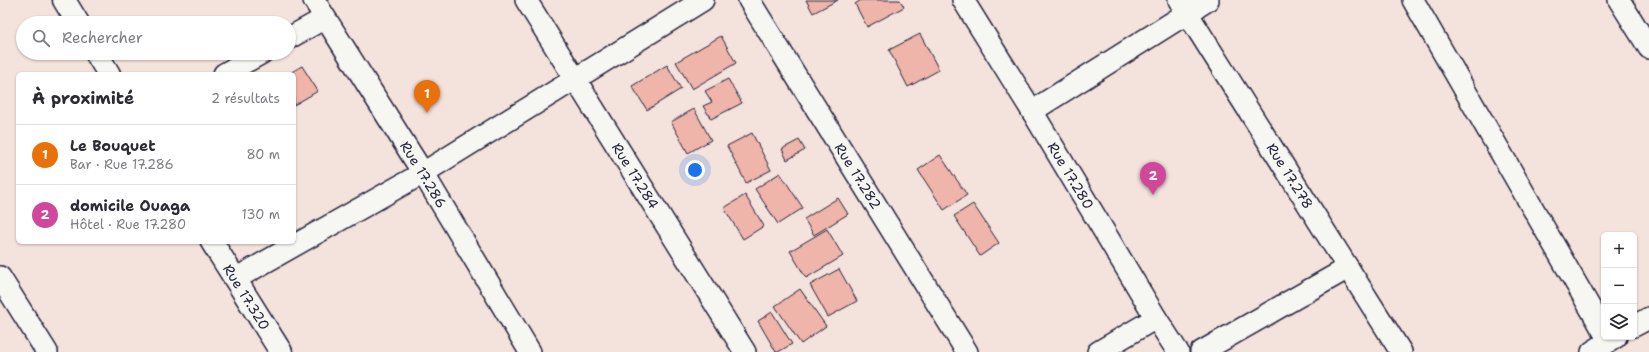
<!DOCTYPE html>
<html lang="fr">
<meta charset="utf-8">
<style>
body{margin:0;font-family:"Shantell Sans",sans-serif;background:#f2f2f3;color:#2b2b33}
.controls{position:absolute;right:12px;bottom:12px;display:grid;overflow:hidden;border-radius:6px;box-shadow:0 1px 3px #0004}
.controls button{width:36px;height:36px;display:grid;place-items:center;padding:0;border:0;border-bottom:1px solid #e1e1e2;background:#fff;color:#2b2b33;font:20px sans-serif}
.you{position:absolute;left:695px;top:170px;width:14px;height:14px;margin:-10px;border:3px solid #fff;border-radius:50%;background:#1a73e8;box-shadow:0 0 0 6px #1a73e833}
.badge{display:grid;place-items:center;width:26px;height:26px;border-radius:50%;background:#d93025;color:#fff;font-size:13px;font-weight:700}
.pin{position:absolute;translate:-50% -33px;filter:drop-shadow(0 1px 2px #0008)}
.pin::after{content:'';position:absolute;top:21px;width:14px;height:12px;background:inherit;clip-path:polygon(0 0,100% 0,50% 100%)}
.list{margin:0;padding:0;list-style:none}
h2{display:flex;justify-content:space-between;align-items:center;height:52px;margin:0;padding:0 16px;font-size:17px}
h2 small{font-size:13px;font-weight:400;color:#7c7c81}
.list li{display:grid;grid-template-columns:26px 1fr auto;gap:12px;align-items:center;box-sizing:border-box;height:60px;padding:0 16px;border-top:1px solid #e1e1e2}
.list b{display:block;font-size:15px;white-space:nowrap}
.list p{margin:0;font-size:13px;white-space:nowrap;color:#7c7c81}
.list em{font-size:13px;font-style:normal;color:#7c7c81}
.icon{flex:none;width:22px;height:22px;fill:none;stroke:currentColor;stroke-width:2;stroke-linecap:round;stroke-linejoin:round}
.map{position:relative;flex:none;width:1649px;height:352px;overflow:hidden}
.search{position:absolute;background:#fff;box-shadow:0 1px 3px #0004;left:16px;top:16px;width:280px;height:44px;display:flex;align-items:center;gap:10px;box-sizing:border-box;padding:0 14px;border-radius:22px;color:#7c7c81;font-size:15px}
.panel{position:absolute;background:#fff;box-shadow:0 1px 3px #0004;left:16px;top:72px;width:280px;height:172px;border-radius:6px}
.map>svg:first-child{display:block}
</style>
<div class="map">
<svg width="1649" height="352" viewBox="0 0 1649 352">
<rect width="100%" height="100%" fill="#f4e2dc"/>
<filter id="ink" filterUnits="userSpaceOnUse"><feTurbulence type="fractalNoise" baseFrequency=".025" numOctaves="2"/><feDisplacementMap in="SourceGraphic" scale="8" xChannelSelector="R" yChannelSelector="G"/><feConvolveMatrix kernelMatrix="1 2 1 2 8 2 1 2 1" color-interpolation-filters="sRGB"/></filter>
<g filter="url(#ink)">
<!-- building -->
<path fill="#efb4aa" stroke="#22223b" d="M806,0H838L813,13Z
M861,0H900L904,7L867,27L855,4Z
M920,34L939,70L908,87L889,50Z
M721,36L736,63L692,89L676,62Z
M667,65L681,89L647,110L632,86Z
M302,66L318,91L294,105V74H288Z
M728,79L742,103L711,119L703,106L712,102L705,91Z
M694,109L711,140L688,153L671,122Z
M752,133L771,170L746,183L727,146Z
M799,140L805,150L787,160L782,149Z
M940,155L967,195L944,210L918,170Z
M780,173L803,208L778,224L755,189Z
M745,195L764,226L743,239L724,208Z
M838,198L848,214L814,235L804,219Z
M973,204L999,243L980,256L954,216Z
M827,229L843,256L806,278L790,251Z
M839,269L857,301L828,317L810,285Z
M800,289L826,326L801,344L775,306Z
M772,312L792,344L778,352H776L758,321Z"/>
<g fill="none" stroke-linecap="round" stroke-linejoin="round">
<defs>
<g id="minor">
<path id="s1" d="M314,0L423,173L530,352"/>
<path id="s2" d="M526,0L745,352"/>
<path id="s3" d="M749,0L967,352"/>
<path id="s4" d="M963,0L1032,111L1156,318L1178,352"/>
<path id="s5" d="M1179,0L1401,352"/>
<path d="M1413,0L1604,332"/>
<path d="M1619,0L1649,48"/>
<path d="M289,38L325,18"/>
<path d="M224,74L262,53"/>
<path d="M1032,111L1208,0"/>
<path d="M0,277L47,352"/>
<path d="M235,279L423,173L703,0"/>
<path d="M1634,326L1649,318"/>
<path d="M1098,352L1156,318"/>
<path d="M1201,352L1348,268"/>
<path d="M1592,352L1616,337"/>
</g>
<g id="tertiary">
<path d="M64,0L78,23"/>
<path d="M96,53L109,74"/>
<path id="s6" d="M212,242L281,352"/>
</g>
</defs>
<!-- minor casing -->
<use href="#minor" stroke="#22223b" stroke-width="24"/>
<!-- tertiary casing -->
<use href="#tertiary" stroke="#22223b" stroke-width="25"/>
<!-- minor -->
<use href="#minor" stroke="#f6f6f2" stroke-width="21"/>
<!-- tertiary -->
<use href="#tertiary" stroke="#f6f6f2" stroke-width="22"/>
</g>
</g>
<g text-anchor="middle" dominant-baseline="central" stroke-width="3.5" stroke-linejoin="round" paint-order="stroke">
<!-- street labels -->
<g font-size="14" fill="#22223b" stroke="#f6f6f2">
<text stroke="none"><textPath href="#s1" startOffset="206">Rue 17.286</textPath></text>
<text stroke="none"><textPath href="#s2" startOffset="207">Rue 17.284</textPath></text>
<text stroke="none"><textPath href="#s3" startOffset="207">Rue 17.282</textPath></text>
<text stroke="none"><textPath href="#s4" startOffset="206">Rue 17.280</textPath></text>
<text stroke="none"><textPath href="#s5" startOffset="208">Rue 17.278</textPath></text>
<text stroke="none"><textPath href="#s6" startOffset="65">Rue 17.320</textPath></text>
</g>
</g>
</svg>
<div class="controls">
<button>+</button>
<button>−</button>
<button><svg class="icon" aria-label="layers" viewBox="0 0 24 24"><path d="M12 4l9 5-9 5-9-5zM3 14l9 5 9-5"/></svg></button>
</div>
<div class="you"></div>
<div class="pin badge" style="left:427px;top:113px;background:#e8710a">1</div>
<div class="pin badge" style="left:1153px;top:195px;background:#d1479c">2</div>
<div class="search"><svg class="icon" aria-label="search" viewBox="0 0 24 24"><circle cx="10" cy="10" r="6"/><path d="M15 15l6 6"/></svg>Rechercher</div>
<section class="panel">
<h2>À proximité<small>2 résultats</small></h2>
<ul class="list">
<li><span class="badge" style="background:#e8710a">1</span><div><b>Le Bouquet</b><p>Bar · Rue 17.286</p></div><em>80 m</em></li>
<li><span class="badge" style="background:#d1479c">2</span><div><b>domicile Ouaga</b><p>Hôtel · Rue 17.280</p></div><em>130 m</em></li>
</ul>
</section>
</div>
